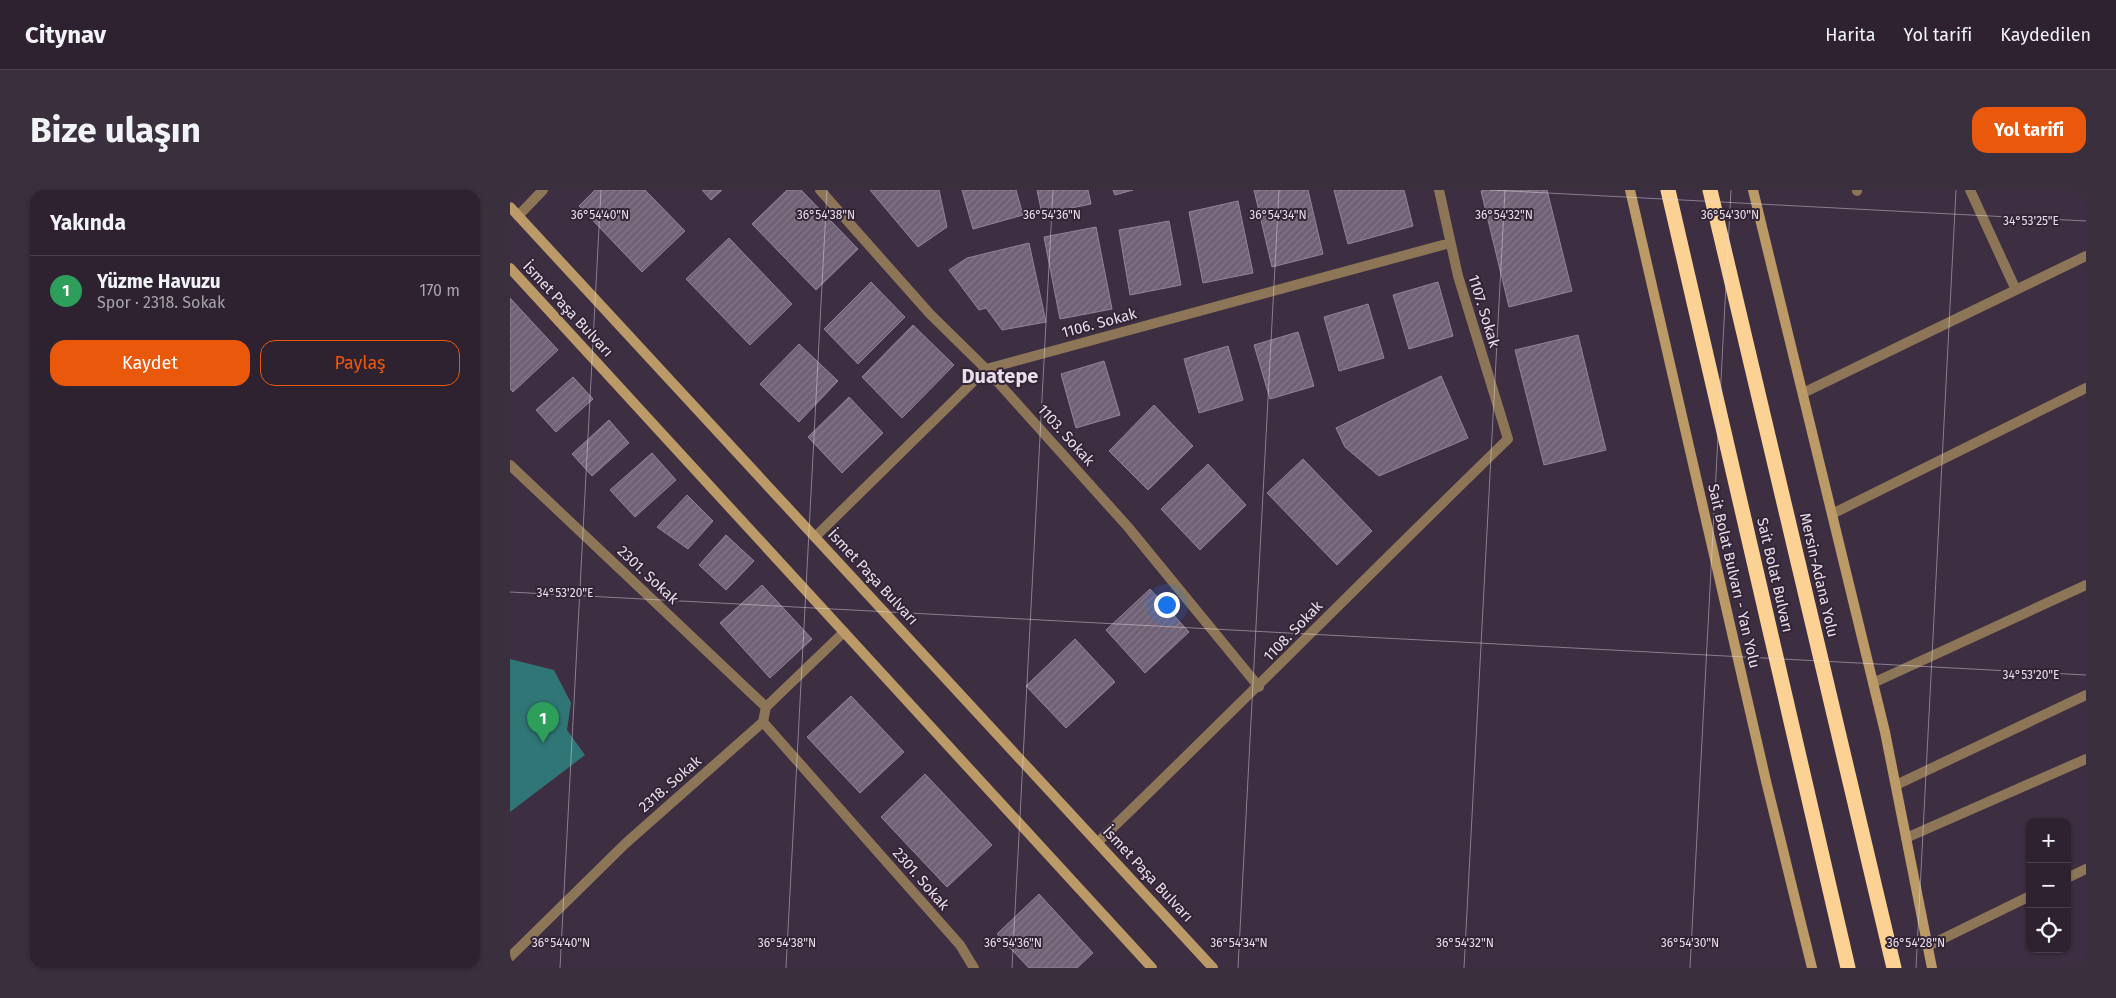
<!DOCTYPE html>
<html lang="tr">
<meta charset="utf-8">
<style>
body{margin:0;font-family:"Fira Sans",sans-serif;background:#3a2f3d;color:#f1f3f6}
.controls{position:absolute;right:15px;bottom:15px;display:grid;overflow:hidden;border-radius:10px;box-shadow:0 1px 4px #0004}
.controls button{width:45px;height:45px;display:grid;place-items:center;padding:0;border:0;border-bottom:1px solid #493f4d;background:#2e2231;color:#f1f3f6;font:25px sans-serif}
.you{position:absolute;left:656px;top:414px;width:18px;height:18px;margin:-12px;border:4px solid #fff;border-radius:50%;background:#1a73e8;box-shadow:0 0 0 8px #1a73e833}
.badge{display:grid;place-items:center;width:32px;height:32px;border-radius:50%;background:#ea580c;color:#fff;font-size:16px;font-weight:700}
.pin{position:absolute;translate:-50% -41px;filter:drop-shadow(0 1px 2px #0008)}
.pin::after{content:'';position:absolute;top:26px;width:18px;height:15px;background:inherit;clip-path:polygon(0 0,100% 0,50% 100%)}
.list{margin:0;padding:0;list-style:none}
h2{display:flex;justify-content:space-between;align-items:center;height:65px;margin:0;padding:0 20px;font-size:21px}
h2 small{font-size:16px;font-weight:400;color:#a7a4ab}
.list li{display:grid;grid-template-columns:32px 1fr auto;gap:15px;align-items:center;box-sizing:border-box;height:70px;padding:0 20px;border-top:1px solid #493f4d}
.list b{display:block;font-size:19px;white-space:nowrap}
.list p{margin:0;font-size:16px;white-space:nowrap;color:#a7a4ab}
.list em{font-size:16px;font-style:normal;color:#a7a4ab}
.actions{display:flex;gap:10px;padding:15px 20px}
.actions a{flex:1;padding:11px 0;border:1px solid #ea580c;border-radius:15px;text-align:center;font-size:18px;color:#ea580c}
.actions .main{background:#ea580c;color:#fff}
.icon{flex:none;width:28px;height:28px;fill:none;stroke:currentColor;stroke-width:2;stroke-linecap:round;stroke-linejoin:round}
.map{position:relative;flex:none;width:1576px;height:778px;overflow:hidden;border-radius:15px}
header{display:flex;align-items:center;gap:30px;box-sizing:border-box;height:70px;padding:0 25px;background:#2e2231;border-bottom:1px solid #493f4d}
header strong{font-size:24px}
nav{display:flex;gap:28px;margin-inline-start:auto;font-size:18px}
.intro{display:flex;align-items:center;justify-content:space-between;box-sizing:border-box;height:120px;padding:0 30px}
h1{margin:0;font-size:35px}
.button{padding:12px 22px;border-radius:15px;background:#ea580c;color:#fff;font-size:18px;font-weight:700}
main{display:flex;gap:30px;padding:0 30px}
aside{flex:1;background:#2e2231;border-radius:15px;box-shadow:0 1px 4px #0004}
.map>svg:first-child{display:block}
</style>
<header>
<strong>Citynav</strong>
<nav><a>Harita</a><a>Yol tarifi</a><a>Kaydedilen</a></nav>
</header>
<div class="intro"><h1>Bize ulaşın</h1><a class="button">Yol tarifi</a></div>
<main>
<aside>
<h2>Yakında<small></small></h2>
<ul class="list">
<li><span class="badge" style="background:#2e9e5b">1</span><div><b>Yüzme Havuzu</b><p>Spor · 2318. Sokak</p></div><em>170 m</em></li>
</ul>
<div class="actions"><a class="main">Kaydet</a><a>Paylaş</a></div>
</aside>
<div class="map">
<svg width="1576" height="778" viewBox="0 0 1576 778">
<defs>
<pattern id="building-hatch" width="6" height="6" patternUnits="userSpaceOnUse" patternTransform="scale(1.25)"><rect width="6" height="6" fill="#716175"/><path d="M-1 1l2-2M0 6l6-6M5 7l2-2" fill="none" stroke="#857789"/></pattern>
</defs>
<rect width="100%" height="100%" fill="#3d2e41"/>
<!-- water -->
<path fill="#317676" d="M0,469L44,480L61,513L57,540L75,565L0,622Z"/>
<!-- building -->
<path fill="url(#building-hatch)" stroke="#948398" d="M85,0H135L175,41L132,82L69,16Z
M192,0H212L201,10Z
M277,0H291L348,59L306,100L242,34Z
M360,0H429L437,37L408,57Z
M452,0H506L513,25L463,39Z
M527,0H578L581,14L532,24Z
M603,0H623L605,5Z
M744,0H798L813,64L762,77Z
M824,0H894L903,36L838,54Z
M976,0H1037L1062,101L999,117L971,1Z
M728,11L743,83L693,93L679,22Z
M659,31L671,95L620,105L609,40Z
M586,37L602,119L550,129L534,47Z
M219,48L282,114L240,155L176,89Z
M519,53L536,132L492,140L476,118L469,120L439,80L457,68Z
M361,92L395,127L348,174L314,139Z
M928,92L943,146L899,159L883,105Z
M0,108L48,160L3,202L0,199Z
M858,114L874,168L829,181L814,127Z
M403,135L444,175L392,228L352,187Z
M788,142L804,196L760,209L744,155Z
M1068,145L1096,260L1034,275L1005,160Z
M289,154L328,191L289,232L250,194Z
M718,156L733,210L689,223L674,169Z
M594,171L610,225L566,238L551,184Z
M931,186L958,248L869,286L835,257L826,238Z
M63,187L83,209L46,242L26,220Z
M339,207L373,243L332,283L298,247Z
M644,215L683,256L638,300L599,261Z
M99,230L119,253L82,286L62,264Z
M142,263L166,290L125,327L100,300Z
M793,269L862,341L827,375L757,303Z
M698,274L736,315L690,360L651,319Z
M177,305L203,331L178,359L147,337Z
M216,345L244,371L216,400L189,375Z
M252,395L302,449L260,488L210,433Z
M640,399L679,442L635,483L596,440Z
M565,449L605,492L556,538L516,496Z
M341,506L394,562L350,603L297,547Z
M415,584L482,655L437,697L371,627Z
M529,704L583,763L567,778H519L487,744Z"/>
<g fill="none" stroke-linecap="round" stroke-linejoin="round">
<!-- lane -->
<path stroke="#8c7657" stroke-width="10" d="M1460,0L1506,100"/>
<!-- street -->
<path stroke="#8c7657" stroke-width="10" d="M310,0L420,124L476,179L618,337L749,497
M1347,0V1
M8,26L33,0
M1293,203L1576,66
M0,275L256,517
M1322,324L1576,198
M305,347L476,179L940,53
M1363,493L1576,395
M253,532L450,755L464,778
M1386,595L1576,505
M1396,648L1576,569
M588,652C726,519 860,383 998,249L948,86L929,0
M1557,688L1576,679
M1418,756L1520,706
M0,767L116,653L253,532L256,517L334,442"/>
<!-- secondary -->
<path stroke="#bc9a68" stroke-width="10" d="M1120,0L1256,591L1302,778
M1243,0L1375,542L1422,778
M0,17L703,778
M0,78L642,778"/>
<!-- highway -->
<path stroke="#fcd194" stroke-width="15" d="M1158,0L1338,778
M1200,0L1384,778"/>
</g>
<!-- ticks -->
<path fill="none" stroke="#e8dfeb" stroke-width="1" stroke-opacity="0.45" d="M980,0L1576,31M0,402L1576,485M50,778L91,0M276,778L317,0M502,778L543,0M728,778L769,0M954,778L995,0M1180,778L1221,0M1406,778L1446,0"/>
<g text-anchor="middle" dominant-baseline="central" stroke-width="4" stroke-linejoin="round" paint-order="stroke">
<!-- street labels -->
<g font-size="15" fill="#e8dfeb" stroke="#332436">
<text transform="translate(58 119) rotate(47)">İsmet Paşa Bulvarı</text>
<text transform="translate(974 121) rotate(73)">1107. Sokak</text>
<text transform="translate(589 133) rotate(-15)">1106. Sokak</text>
<text transform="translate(556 245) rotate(48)">1103. Sokak</text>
<text transform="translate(138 385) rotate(43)">2301. Sokak</text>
<text transform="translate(1265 385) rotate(77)">Sait Bolat Bulvarı</text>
<text transform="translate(1309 385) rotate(77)">Mersin-Adana Yolu</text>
<text transform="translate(1224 386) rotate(77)">Sait Bolat Bulvarı - Yan Yolu</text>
<text transform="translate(363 387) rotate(47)">İsmet Paşa Bulvarı</text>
<text transform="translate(783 441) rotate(-46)">1108. Sokak</text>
<text transform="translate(160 594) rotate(-41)">2318. Sokak</text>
<text transform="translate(638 684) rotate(47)">İsmet Paşa Bulvarı</text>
<text transform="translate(411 689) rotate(49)">2301. Sokak</text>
</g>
<!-- district labels -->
<g font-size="20" font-weight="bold" fill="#e8dfeb" stroke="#332436">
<text x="490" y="186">Duatepe</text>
</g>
</g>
<g font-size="12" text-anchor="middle" fill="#e8dfeb" stroke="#332436" stroke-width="4" stroke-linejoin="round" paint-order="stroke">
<text x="90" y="29">36°54'40"N</text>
<text x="316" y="29">36°54'38"N</text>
<text x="542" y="29">36°54'36"N</text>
<text x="768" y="29">36°54'34"N</text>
<text x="994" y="29">36°54'32"N</text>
<text x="1220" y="29">36°54'30"N</text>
<text x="1521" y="35">34°53'25"E</text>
<text x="55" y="407">34°53'20"E</text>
<text x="1521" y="489">34°53'20"E</text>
<text x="51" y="757">36°54'40"N</text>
<text x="277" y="757">36°54'38"N</text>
<text x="503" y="757">36°54'36"N</text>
<text x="729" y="757">36°54'34"N</text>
<text x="955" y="757">36°54'32"N</text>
<text x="1180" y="757">36°54'30"N</text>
<text x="1406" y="757">36°54'28"N</text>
</g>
</svg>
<div class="controls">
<button>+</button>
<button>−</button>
<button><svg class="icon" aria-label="locate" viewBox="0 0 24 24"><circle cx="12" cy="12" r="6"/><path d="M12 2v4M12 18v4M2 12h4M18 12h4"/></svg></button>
</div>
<div class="you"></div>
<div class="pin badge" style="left:33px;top:553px;background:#2e9e5b">1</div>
</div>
</main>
